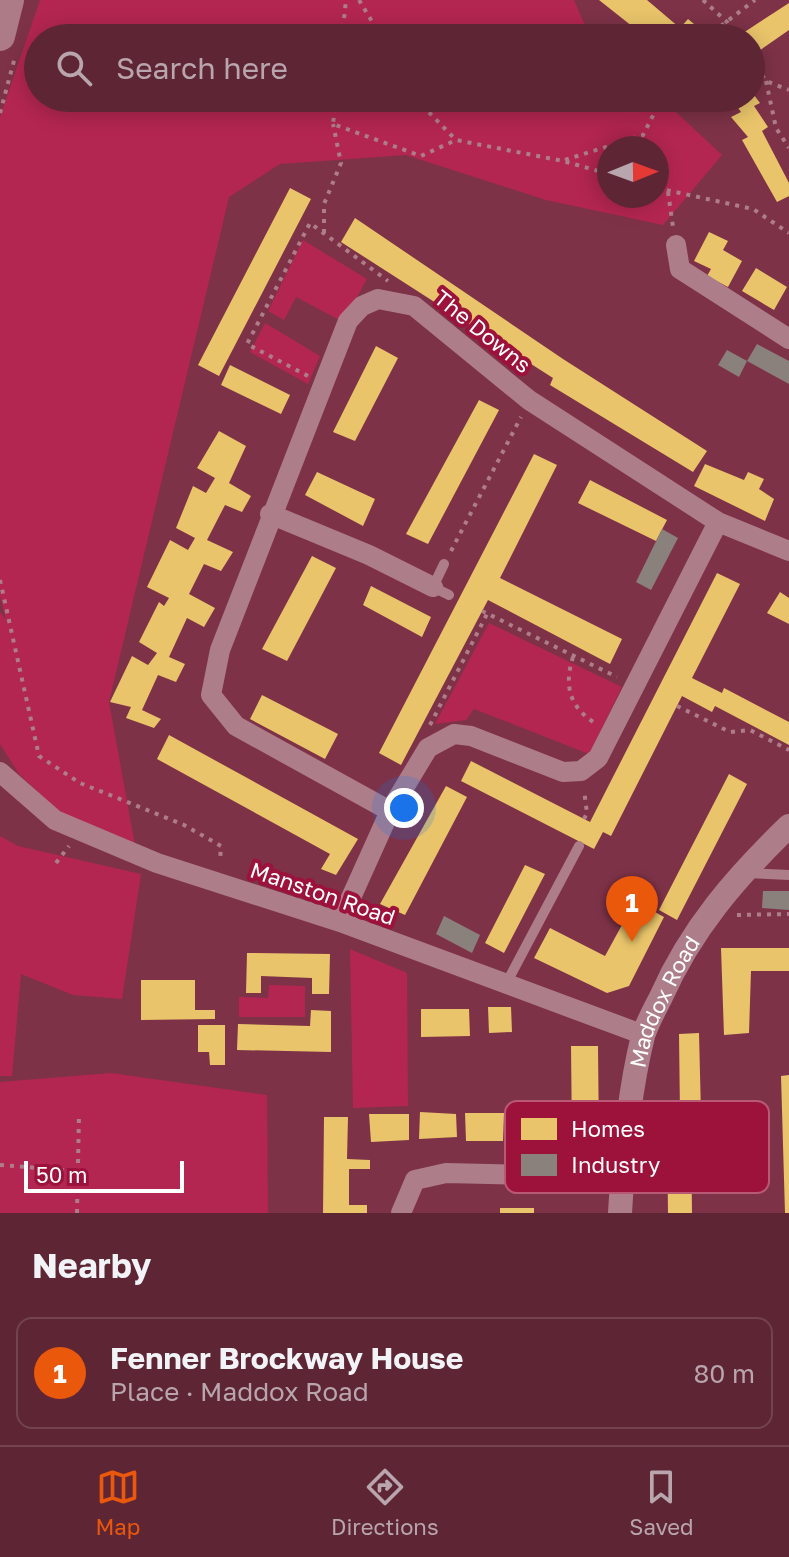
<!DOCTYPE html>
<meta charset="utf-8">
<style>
body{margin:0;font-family:"Golos Text",sans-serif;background:#673241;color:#f1f3f6}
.compass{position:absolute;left:597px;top:136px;width:72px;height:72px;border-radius:50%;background:#5e2635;box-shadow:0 4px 20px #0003;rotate:89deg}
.scale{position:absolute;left:24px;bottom:20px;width:160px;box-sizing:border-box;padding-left:8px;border:4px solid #fff;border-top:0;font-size:22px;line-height:28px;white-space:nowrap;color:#fff;-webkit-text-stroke:6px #9d123a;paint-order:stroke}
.you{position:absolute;left:404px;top:808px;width:28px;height:28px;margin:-20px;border:6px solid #fff;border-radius:50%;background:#1a73e8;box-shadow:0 0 0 12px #1a73e833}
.badge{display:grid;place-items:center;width:52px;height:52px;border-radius:50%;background:#ea580c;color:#fff;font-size:26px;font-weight:700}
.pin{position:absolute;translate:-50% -66px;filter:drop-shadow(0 2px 4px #0008)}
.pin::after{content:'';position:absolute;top:42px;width:28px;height:24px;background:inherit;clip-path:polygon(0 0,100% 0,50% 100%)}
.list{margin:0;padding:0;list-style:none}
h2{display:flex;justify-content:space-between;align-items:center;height:104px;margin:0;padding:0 32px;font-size:34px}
h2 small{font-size:26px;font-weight:400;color:#b9a5ad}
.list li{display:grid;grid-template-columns:52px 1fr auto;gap:24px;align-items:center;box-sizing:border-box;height:112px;margin:0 16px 16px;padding:0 16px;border:2px solid #734350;border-radius:16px}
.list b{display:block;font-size:30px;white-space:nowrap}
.list p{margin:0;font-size:26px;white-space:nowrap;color:#b9a5ad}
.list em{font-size:26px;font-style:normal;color:#b9a5ad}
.icon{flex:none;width:44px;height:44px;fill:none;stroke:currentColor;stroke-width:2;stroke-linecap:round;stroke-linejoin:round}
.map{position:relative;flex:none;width:789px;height:1213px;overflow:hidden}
.search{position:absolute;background:#5e2635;box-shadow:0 4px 20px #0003;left:24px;right:24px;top:24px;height:88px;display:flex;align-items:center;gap:20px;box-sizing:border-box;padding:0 28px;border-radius:44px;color:#b9a5ad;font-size:30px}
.sheet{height:232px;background:#5e2635}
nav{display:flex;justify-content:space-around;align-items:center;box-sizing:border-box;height:112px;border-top:2px solid #734350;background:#5e2635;font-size:22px;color:#b9a5ad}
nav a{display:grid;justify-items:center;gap:4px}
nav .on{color:#ea580c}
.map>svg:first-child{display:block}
</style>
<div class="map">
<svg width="789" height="1213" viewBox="0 0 789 1213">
<rect width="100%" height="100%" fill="#7e3247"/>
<!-- green -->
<path fill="#b32651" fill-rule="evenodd" d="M40,0H574L586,28L597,38H38V98H661L722,155L663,225L546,200L406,155L280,164L229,197L109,702L136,851L64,817L19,774L0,744V612L6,620L0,596V117ZM609,148H657V196H609Z
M303,240L367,279L343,322L296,297L284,320L268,311Z
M265,323L320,356L308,384L250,352Z
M489,623L622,687L589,754L474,709L466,720L435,724Z
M0,836L18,846L141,874L122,999L73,995L21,974L12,1076H0Z
M350,949L407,973L408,1106L353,1108Z
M269,985L305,986V1017H239V997L268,998Z
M111,1073L267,1095L268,1213H0V1082Z"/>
<!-- homes -->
<path fill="#e9c46a" d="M599,0H647L680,28L688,19L706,34L703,38H647Z
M789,3V30L756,53L751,38L743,33Z
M751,91L760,103L754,106L768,127L762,131L789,183V196L777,202L742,140L748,137L731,117L741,112L731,98H751Z
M290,188L311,199L219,376L198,365Z
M355,218L563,359L707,451L693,472L550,385L553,378L341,242Z
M709,232L728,241L723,250L742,261L728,287L707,276L711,269L694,261Z
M756,268L787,287L774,310L742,291Z
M376,346L398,358L355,441L333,432Z
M230,365L290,395L281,414L221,385Z
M479,400L499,410L428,544L406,534Z
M219,431L246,446L229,483L251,496L242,512L225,505L207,540L233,552L221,571L204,564L189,594L215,608L204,627L187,618L169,657L185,664L176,682L158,675L142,710L161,719L154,728L126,718L131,707L110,702L132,656L148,665L157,653L139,642L159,602L164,606L169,598L147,587L170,540L188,550L195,538L176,528L193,486L206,493L215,478L197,468Z
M534,454L557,465L500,578L622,639L610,664L488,600L401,765L379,753Z
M705,464L744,480L748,472L764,479L759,489L774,499L765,521L694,486Z
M317,472L375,499L363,526L305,495Z
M590,480L667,520L656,541L578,503Z
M312,556L336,568L287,661L262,649Z
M717,573L740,584L692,678L722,693L724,688L789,722V745L715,706L712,712L682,696L611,836L603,832L594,849L461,781L471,761L590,822Z
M371,586L431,617L422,637L363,605Z
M780,592L789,598V624L767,613Z
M262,695L338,734L325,759L250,719Z
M169,735L358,839L336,875L321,869L330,854L157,759Z
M729,774L747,784L677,920L659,910Z
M446,786L467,797L405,915L380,904Z
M525,865L545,874L504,953L485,943Z
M635,901L664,917L629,986L607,993L534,958L550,928L605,956Z
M721,948H789V971H751L749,1033L724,1035Z
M247,953L330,954L329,994H312V978L261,976V993H246Z
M141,980H195V1010H215V1019L141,1020Z
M488,1007H511L512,1032L489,1033Z
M421,1009H469L470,1036L421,1037Z
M311,1010L331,1011V1052L237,1050L238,1024L310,1026Z
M198,1025H225V1065H210L209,1052H198Z
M699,1033L701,1114H680L679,1034Z
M571,1046H598L599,1142H572Z
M789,1075V1213H785L781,1076Z
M420,1112L456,1114L457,1137L419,1139Z
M465,1113H504L503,1141H466Z
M369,1114H409V1140L371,1142Z
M324,1117H348L347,1159L370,1160V1169H349V1205H367V1213H323Z
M667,1132H691L692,1213H668Z
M500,1208H534V1213H500Z"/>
<!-- industry -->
<path fill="#8a817c" d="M757,344L789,361V384L747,361Z
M727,350L747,361L739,377L718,365Z
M662,529L678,538L651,590L636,582Z
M763,891H789V910L762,908Z
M444,916L480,935L472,953L436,934Z"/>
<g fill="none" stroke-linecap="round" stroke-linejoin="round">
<!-- path -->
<path stroke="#ae7d8a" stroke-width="4" stroke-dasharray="4 6" stroke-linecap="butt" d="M359,0L382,38
M703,0L727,22L738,38
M342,38L346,0
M705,38L755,0
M751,58L766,81L789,90
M766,81L776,128L789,148
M336,98L333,124L421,156L456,140L563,161L609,174
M415,98L456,140
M0,113L15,57
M565,160L643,135L662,98
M657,188L753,209L789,233
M668,192L673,227
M324,233V204L341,163L333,124
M308,376L247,344L310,223L388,281
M451,551L521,417
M0,580L39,756L80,783L184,825L221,846L220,861
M482,611L617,677
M573,657C564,685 569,707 595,723
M677,706L730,732L750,730L789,750
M430,725L487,614
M584,819L587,813L584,790
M56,863L69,846
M737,915L789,914
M0,1165L77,1171
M77,1213L79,1114"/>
<!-- service -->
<path stroke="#ae7d8a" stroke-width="10" d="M444,564L433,587L449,595
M747,873L789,875
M506,984L579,846"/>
<!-- minor -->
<path stroke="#ae7d8a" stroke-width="20" d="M676,245L680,269L789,339
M270,514L369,555L433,587
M0,772L55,820L157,863L340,922L644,1035
M390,811L236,726L211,695L220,650L348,321L362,306L378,299L414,306L529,400L718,522L789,551
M340,922L390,811L428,748L454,734L471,736L563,772L581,771L598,758L718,522
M401,1213L415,1180L446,1173L622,1177"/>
<!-- tertiary -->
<path stroke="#ae7d8a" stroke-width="24" id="s1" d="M620,1213C623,1159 630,1088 643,1036C647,1023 655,1009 661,997C691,929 736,877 789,826"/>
<!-- primary -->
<path stroke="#ad7a88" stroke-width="30" d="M0,36L9,0"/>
</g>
<g text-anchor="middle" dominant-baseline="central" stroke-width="8" stroke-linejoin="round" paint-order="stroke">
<!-- street labels -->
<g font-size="22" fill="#fff" stroke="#9d123a">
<text transform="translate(483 331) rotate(39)">The Downs</text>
<text transform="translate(323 893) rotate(19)">Manston Road</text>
<text stroke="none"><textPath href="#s1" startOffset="218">Maddox Road</textPath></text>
</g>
</g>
<!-- legend -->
<rect x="505" y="1101" width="264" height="92" rx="12" fill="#9d123a" stroke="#ba5975" stroke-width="2"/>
<rect x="521" y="1118" width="36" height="22" fill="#e9c46a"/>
<rect x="521" y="1154" width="36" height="22" fill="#8a817c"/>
<g font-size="22" fill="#fff">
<text x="571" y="1137">Homes</text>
<text x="571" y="1173">Industry</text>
</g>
</svg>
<svg class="compass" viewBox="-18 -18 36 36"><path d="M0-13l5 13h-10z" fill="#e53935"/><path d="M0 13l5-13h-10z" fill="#b9a5ad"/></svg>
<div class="scale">50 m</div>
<div class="you"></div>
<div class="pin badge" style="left:632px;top:942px">1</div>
<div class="search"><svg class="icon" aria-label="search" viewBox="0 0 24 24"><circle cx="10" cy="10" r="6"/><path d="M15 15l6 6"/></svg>Search here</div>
</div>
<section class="sheet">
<h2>Nearby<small></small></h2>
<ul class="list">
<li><span class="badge">1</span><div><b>Fenner Brockway House</b><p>Place · Maddox Road</p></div><em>80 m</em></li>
</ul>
</section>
<nav>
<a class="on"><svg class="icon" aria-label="map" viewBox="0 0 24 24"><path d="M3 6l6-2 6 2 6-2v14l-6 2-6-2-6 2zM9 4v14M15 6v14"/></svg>Map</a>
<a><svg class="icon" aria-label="directions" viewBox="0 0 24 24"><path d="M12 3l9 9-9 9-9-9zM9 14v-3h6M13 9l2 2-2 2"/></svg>Directions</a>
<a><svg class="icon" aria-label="saved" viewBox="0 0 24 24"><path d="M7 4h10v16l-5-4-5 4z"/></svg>Saved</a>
</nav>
